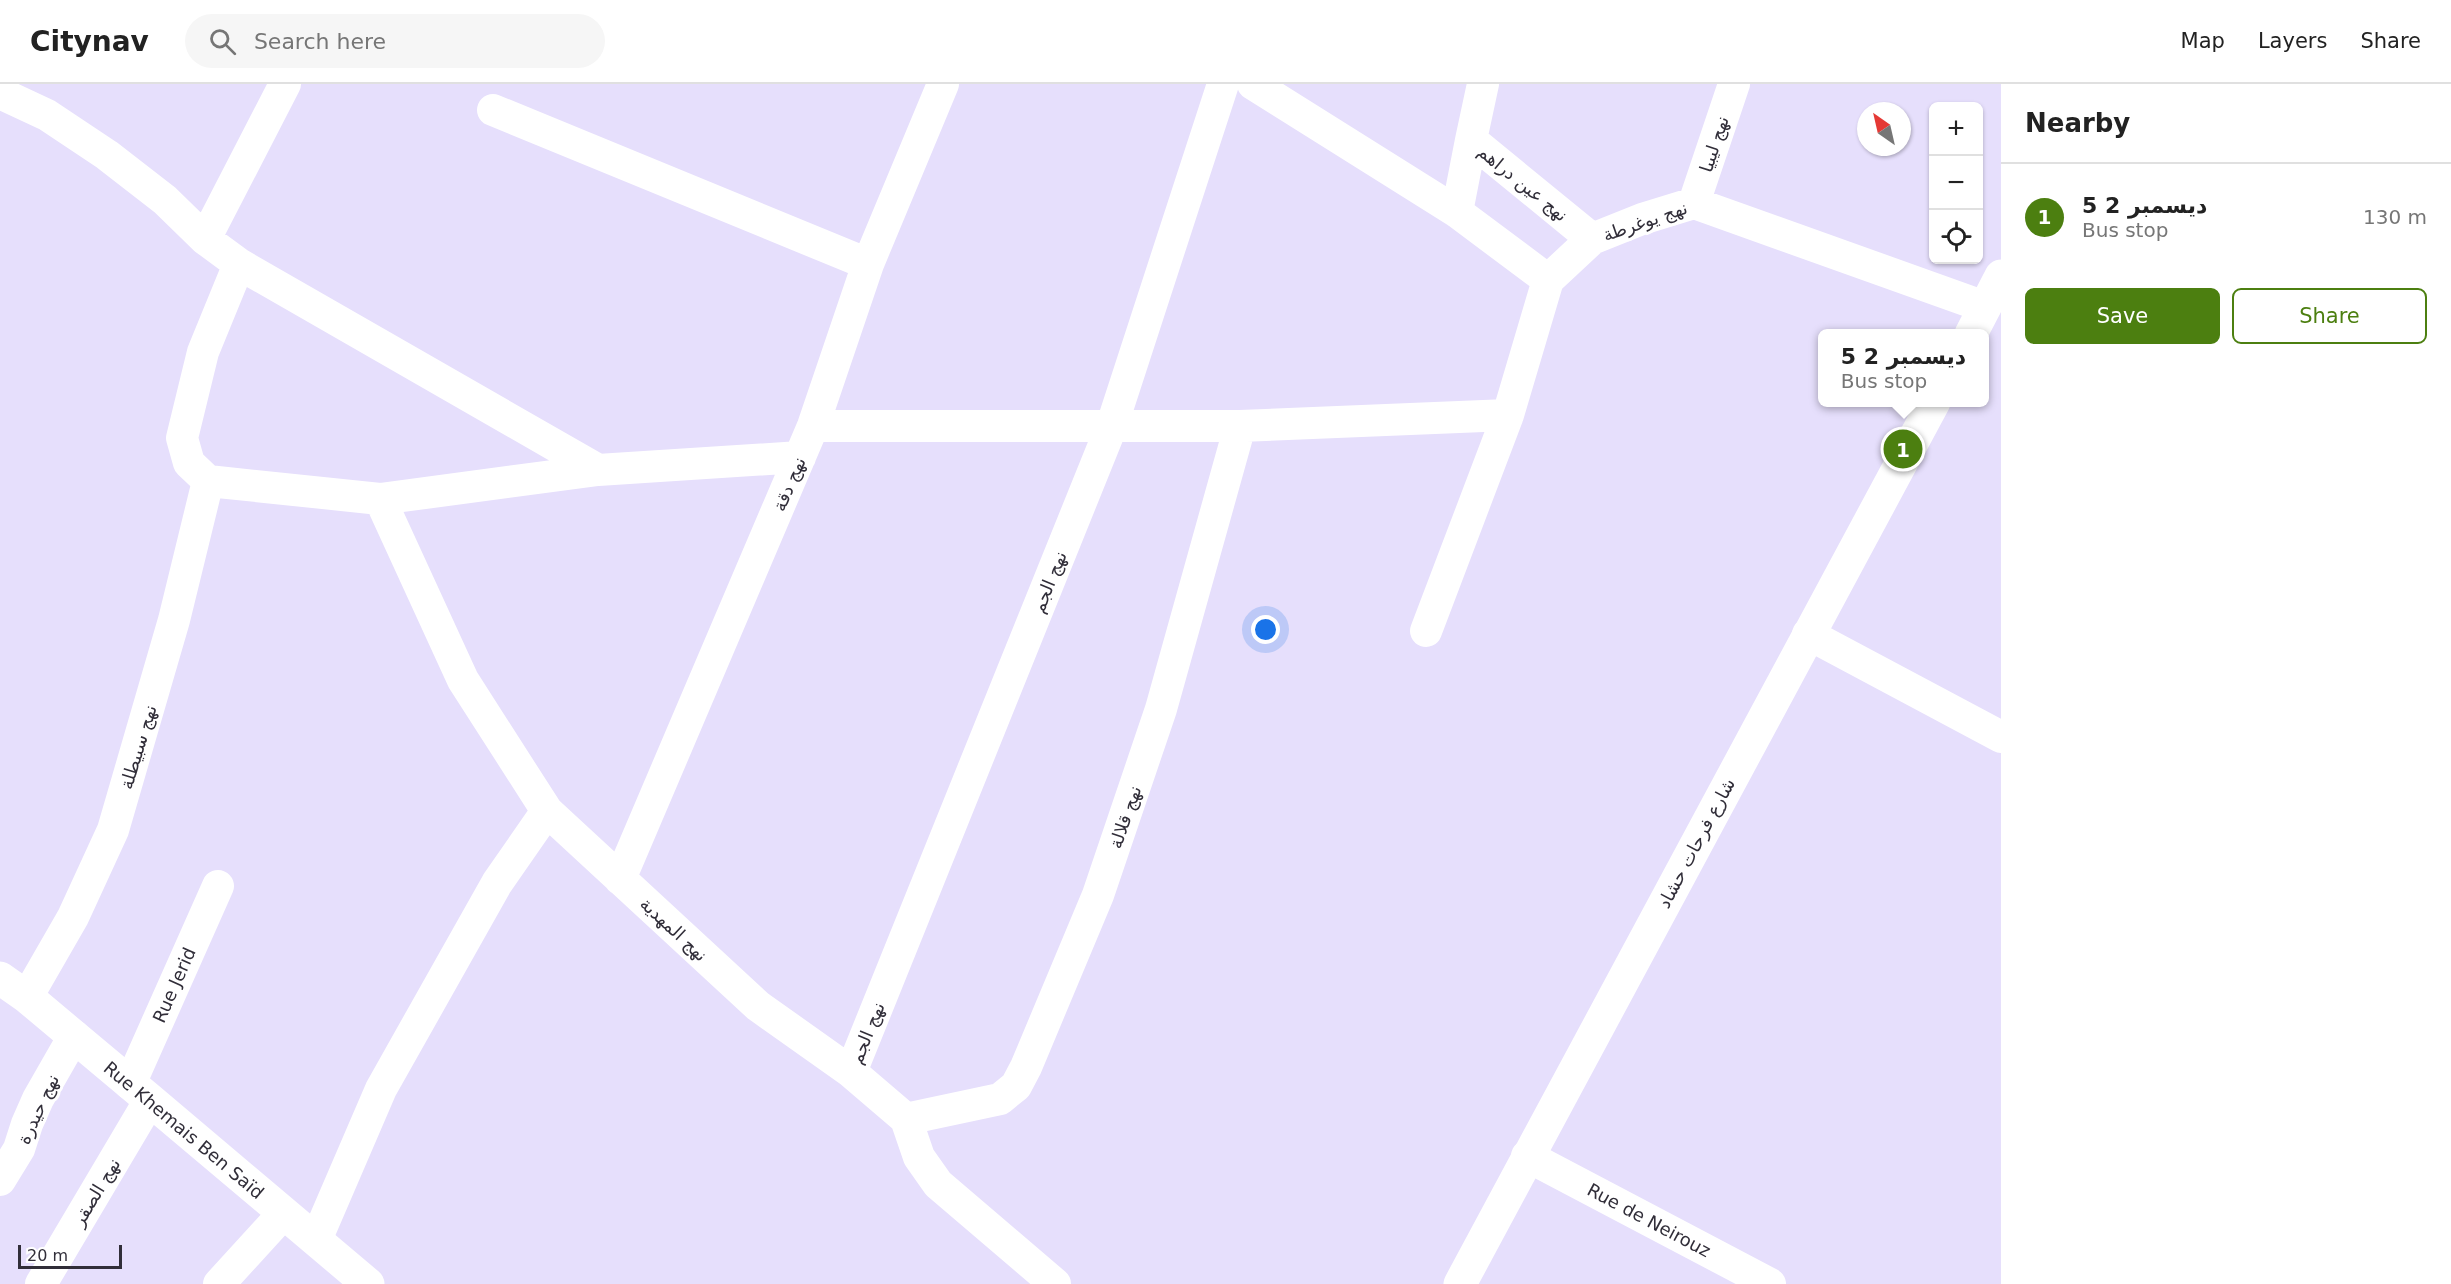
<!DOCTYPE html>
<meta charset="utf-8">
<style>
body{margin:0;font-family:"DejaVu Sans",Vazirmatn,sans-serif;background:#f6f6f6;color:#222}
.controls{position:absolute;right:18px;top:18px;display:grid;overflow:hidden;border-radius:9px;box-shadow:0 2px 4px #0004}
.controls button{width:54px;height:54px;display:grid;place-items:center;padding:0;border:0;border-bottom:2px solid #e0e0e0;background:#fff;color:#222;font:30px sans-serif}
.compass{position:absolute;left:1857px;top:18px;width:54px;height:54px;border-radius:50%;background:#fff;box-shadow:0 2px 4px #0004;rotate:326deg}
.scale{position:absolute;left:18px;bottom:15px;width:104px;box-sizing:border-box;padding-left:6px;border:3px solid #312e39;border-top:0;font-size:16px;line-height:21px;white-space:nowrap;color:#312e39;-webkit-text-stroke:4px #fff;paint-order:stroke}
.you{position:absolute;left:1266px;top:546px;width:21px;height:21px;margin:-15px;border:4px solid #fff;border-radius:50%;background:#1a73e8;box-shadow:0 0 0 9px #1a73e833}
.badge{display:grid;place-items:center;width:39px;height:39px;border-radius:50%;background:#4c7f10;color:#fff;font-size:20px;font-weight:700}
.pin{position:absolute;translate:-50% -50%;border:3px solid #fff;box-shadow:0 2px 6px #0006}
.popup{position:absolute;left:1818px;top:245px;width:171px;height:78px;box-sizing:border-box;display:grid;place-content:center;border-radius:9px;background:#fff;filter:drop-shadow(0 2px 4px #0005);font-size:20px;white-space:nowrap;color:#767676}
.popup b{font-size:22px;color:#222}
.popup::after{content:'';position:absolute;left:50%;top:100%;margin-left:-12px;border:12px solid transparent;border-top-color:#fff}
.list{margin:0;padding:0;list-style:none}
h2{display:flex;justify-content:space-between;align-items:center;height:78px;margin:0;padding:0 24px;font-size:26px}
h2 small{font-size:20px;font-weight:400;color:#767676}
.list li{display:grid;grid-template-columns:39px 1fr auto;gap:18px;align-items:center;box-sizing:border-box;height:108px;padding:0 24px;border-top:2px solid #e0e0e0}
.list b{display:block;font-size:22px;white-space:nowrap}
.list p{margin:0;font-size:20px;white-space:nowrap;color:#767676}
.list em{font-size:20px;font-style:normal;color:#767676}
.actions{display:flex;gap:12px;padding:18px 24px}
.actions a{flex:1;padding:14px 0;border:2px solid #4c7f10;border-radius:9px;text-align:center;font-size:21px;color:#4c7f10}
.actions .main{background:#4c7f10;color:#fff}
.icon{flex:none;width:33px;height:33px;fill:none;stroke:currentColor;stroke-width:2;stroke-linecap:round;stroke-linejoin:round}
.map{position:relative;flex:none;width:2001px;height:1200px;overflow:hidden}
header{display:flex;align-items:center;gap:36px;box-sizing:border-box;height:84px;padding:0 30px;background:#fff;border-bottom:2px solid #e0e0e0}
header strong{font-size:28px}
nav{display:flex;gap:33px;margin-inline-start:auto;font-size:21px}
.search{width:420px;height:54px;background:#f6f6f6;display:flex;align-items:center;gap:15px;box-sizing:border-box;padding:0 21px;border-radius:33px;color:#767676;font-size:22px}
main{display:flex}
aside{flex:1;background:#fff}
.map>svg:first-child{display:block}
</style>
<header>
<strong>Citynav</strong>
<div class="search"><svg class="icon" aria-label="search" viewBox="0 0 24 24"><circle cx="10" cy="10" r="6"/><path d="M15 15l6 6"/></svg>Search here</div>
<nav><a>Map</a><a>Layers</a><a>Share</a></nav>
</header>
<main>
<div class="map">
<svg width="2001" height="1200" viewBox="0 0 2001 1200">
<rect width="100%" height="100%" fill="#e6dffc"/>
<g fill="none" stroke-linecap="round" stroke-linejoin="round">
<!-- street -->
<path stroke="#fff" stroke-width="32" d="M1253,0L1457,128L1548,196
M1483,0L1471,56L1592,155
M0,9L47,31L107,71L165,116L205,155L239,180L203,268L182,354L189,379L208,397L380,415L598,386L800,373
M493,26L868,180
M1694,119L1734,0
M1457,128L1471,56
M205,155L285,0
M239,180L598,386
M1548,196L1592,155L1642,135L1694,119L1985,223
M813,342H1240L1508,331
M380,415L463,596L547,727L758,922L851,988L906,1035L919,1073L938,1100L1055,1200
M1426,547L1508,331L1548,196
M1808,550L2001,653
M620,795L813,342L868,180L943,0
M27,913L73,833L113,746L174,536L208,397
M851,988L1112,341L1223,0
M130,1000L218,802
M906,1035L1000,1015L1016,1002L1026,983L1098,811L1161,625L1240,342
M1527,1072L1770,1200
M0,1096L19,1065L27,1040L38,1015L74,952
M316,1156L381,1005L497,799L547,727
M41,1200L150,1016
M219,1200L283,1130"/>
<!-- secondary -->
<path stroke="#fff" stroke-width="33" d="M1971,250L2001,192
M0,894L27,913L150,1016L368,1200
M1460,1200L1934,318"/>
</g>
<g text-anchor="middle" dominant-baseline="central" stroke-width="6" stroke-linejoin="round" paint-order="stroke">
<!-- street labels -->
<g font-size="18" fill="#312e39" stroke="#fff">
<text transform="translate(1714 60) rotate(-72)">نهج ليبيا</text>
<text transform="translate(1523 99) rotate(39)">نهج عين دراهم</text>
<text transform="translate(1645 137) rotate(-19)">نهج يوغرطة</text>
<text transform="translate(789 400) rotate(-67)">نهج دقة</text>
<text transform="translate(1049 498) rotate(-68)">نهج الجم</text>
<text transform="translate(138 663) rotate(-73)">نهج سبيطلة</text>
<text transform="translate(1125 733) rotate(-71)">نهج قلالة</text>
<text transform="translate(1696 759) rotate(-62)">شارع فرحات حشاد</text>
<text transform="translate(674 845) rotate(43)">نهج المهدية</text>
<text transform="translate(174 901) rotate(-66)">Rue Jerid</text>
<text transform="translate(867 949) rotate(-68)">نهج الجم</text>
<text transform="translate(38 1025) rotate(-65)">نهج حيدرة</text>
<text transform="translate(184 1046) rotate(40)">Rue Khemais Ben Saïd</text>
<text transform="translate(96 1108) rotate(-59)">نهج الصقر</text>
<text transform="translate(1649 1136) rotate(28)">Rue de Neirouz</text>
</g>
</g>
</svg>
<div class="controls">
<button>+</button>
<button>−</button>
<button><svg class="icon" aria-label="locate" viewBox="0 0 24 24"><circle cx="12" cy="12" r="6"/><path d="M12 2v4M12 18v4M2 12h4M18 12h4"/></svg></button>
</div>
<svg class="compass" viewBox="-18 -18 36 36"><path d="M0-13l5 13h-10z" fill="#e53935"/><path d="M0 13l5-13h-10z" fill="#767676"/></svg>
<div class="scale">20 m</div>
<div class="you"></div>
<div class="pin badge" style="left:1903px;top:365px">1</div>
<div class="popup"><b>5 ديسمبر 2</b>Bus stop</div>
</div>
<aside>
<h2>Nearby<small></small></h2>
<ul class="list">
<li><span class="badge">1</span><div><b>5 ديسمبر 2</b><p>Bus stop</p></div><em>130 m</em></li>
</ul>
<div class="actions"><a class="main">Save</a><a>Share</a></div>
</aside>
</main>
